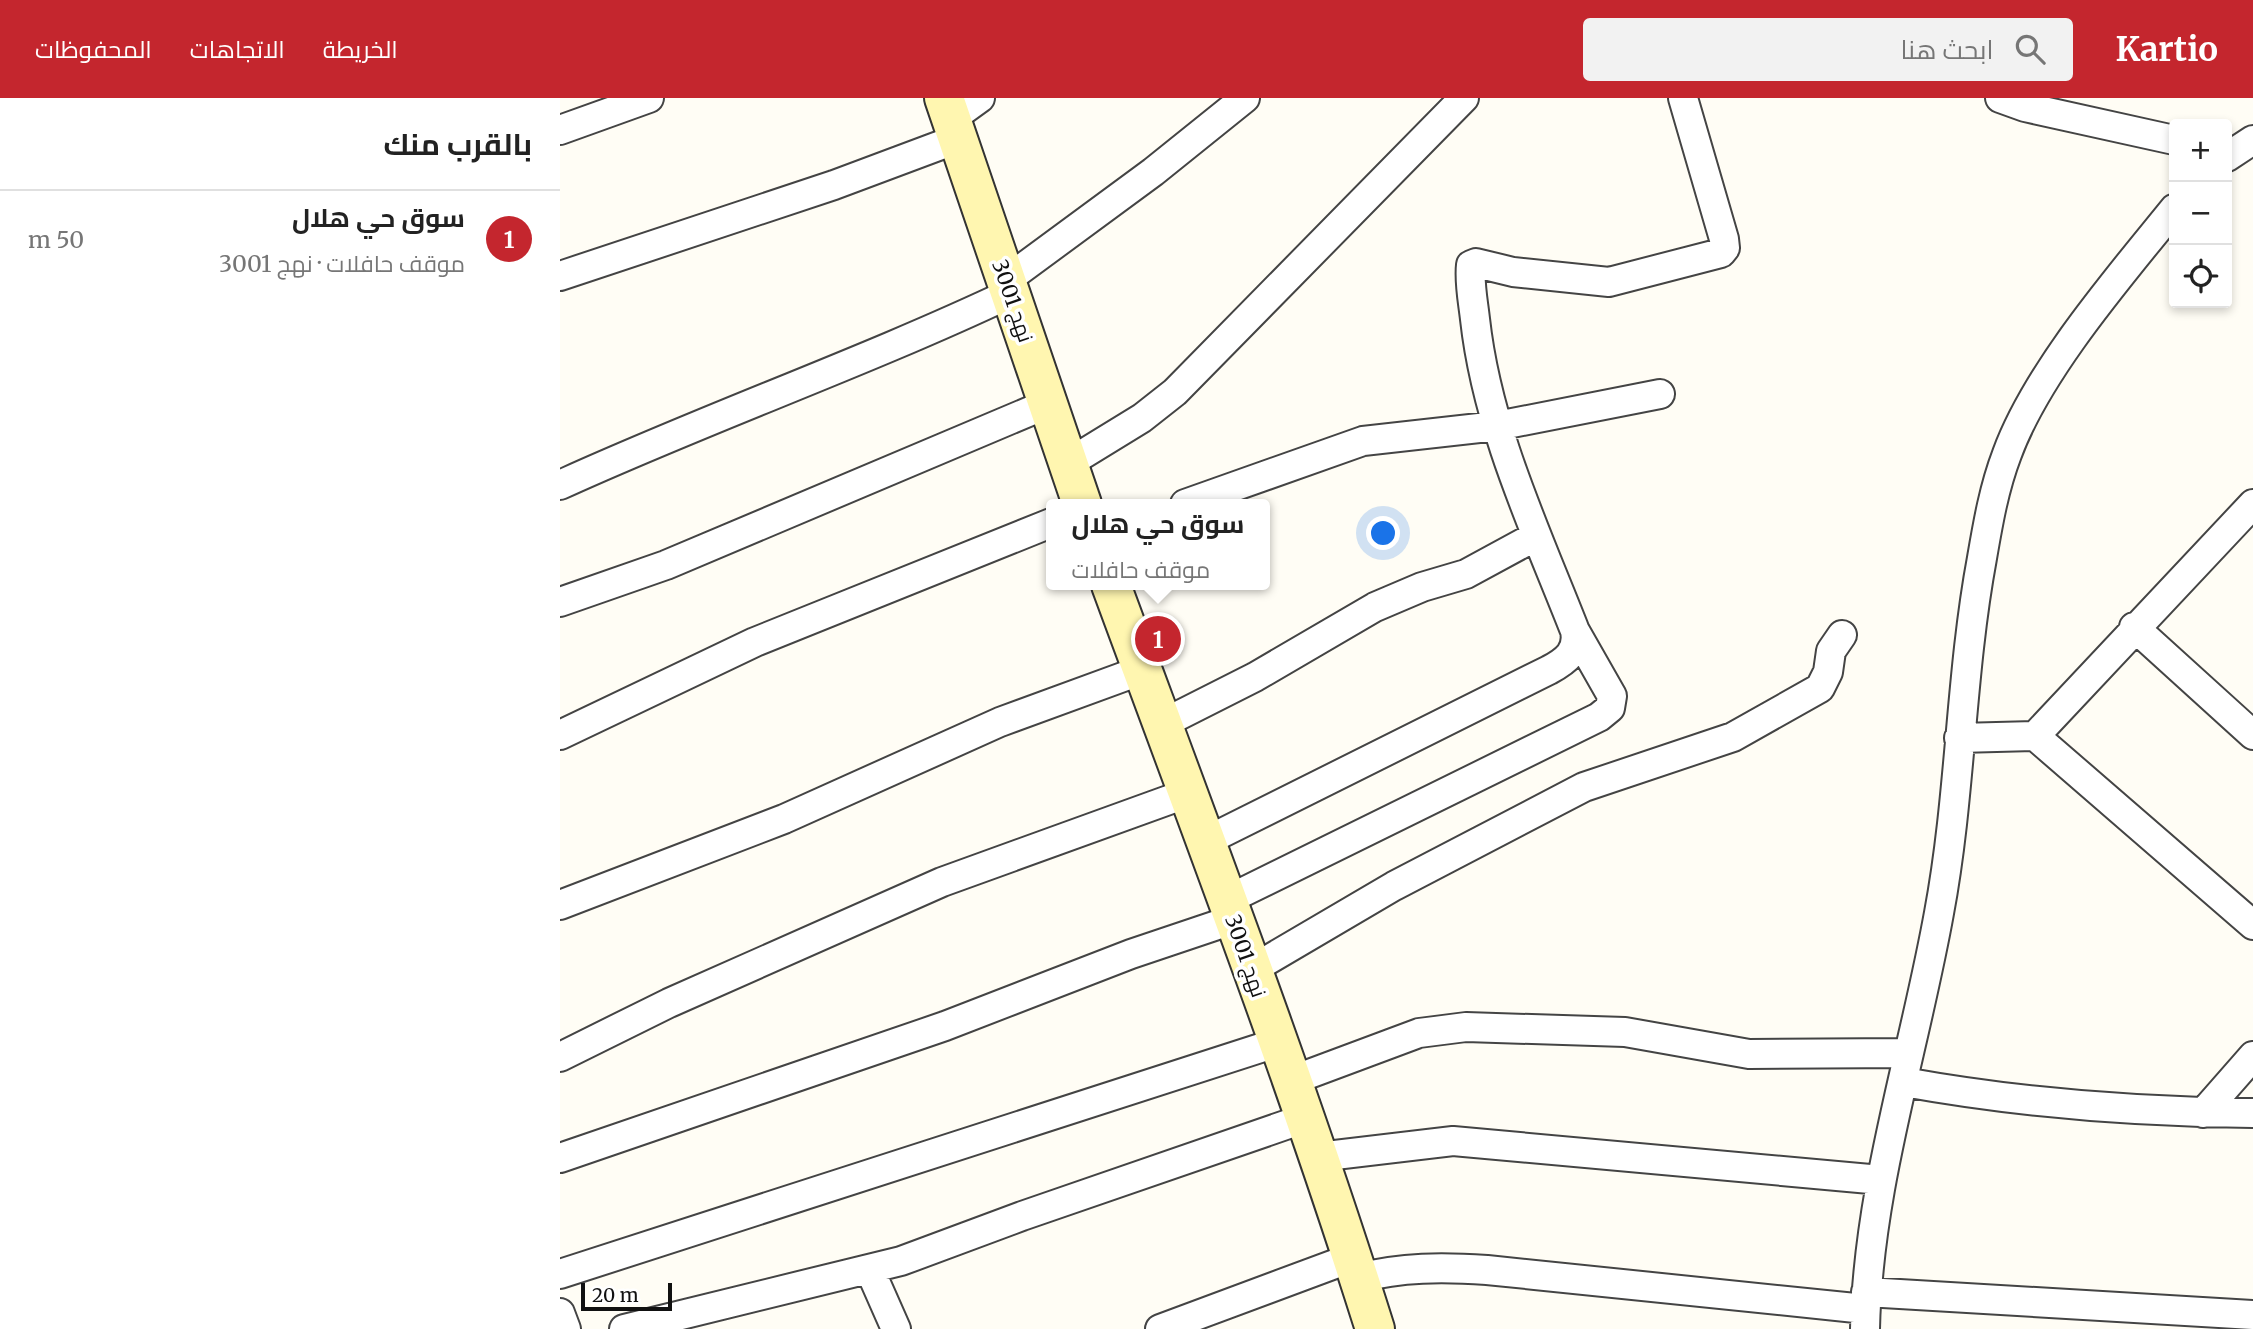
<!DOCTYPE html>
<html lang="ar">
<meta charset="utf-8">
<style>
body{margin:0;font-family:Merriweather,Cairo,serif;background:#f2f2f2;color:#222;direction:rtl}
.controls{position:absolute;right:21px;top:21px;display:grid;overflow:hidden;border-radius:7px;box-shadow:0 4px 10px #0003}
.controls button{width:63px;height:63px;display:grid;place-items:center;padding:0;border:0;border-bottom:2px solid #e0e0e0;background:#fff;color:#222;font:35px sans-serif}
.scale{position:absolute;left:21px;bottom:18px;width:91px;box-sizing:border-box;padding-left:7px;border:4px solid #111;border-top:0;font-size:19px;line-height:24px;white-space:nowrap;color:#111;-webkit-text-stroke:5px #fff;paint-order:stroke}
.you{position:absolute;left:824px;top:436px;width:24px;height:24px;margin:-18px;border:5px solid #fff;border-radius:50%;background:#1a73e8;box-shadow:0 0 0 10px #1a73e833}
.badge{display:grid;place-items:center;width:46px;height:46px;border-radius:50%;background:#c4262e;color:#fff;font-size:23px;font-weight:700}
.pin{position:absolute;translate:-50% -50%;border:4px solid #fff;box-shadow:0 2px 7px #0006}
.popup{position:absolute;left:486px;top:401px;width:224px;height:91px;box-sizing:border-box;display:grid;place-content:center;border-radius:7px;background:#fff;filter:drop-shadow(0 2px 5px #0005);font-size:23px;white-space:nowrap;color:#767676}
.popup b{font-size:26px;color:#222}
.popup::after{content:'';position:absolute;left:50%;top:100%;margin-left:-14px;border:14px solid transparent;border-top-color:#fff}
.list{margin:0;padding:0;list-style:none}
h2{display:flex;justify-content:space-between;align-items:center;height:91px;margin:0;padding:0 28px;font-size:30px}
h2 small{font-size:23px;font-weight:400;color:#767676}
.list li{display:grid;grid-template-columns:46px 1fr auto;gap:21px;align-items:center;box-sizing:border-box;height:98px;padding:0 28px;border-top:2px solid #e0e0e0}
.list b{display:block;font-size:26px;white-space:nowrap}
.list p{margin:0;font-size:23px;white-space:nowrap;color:#767676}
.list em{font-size:23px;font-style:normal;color:#767676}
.icon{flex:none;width:38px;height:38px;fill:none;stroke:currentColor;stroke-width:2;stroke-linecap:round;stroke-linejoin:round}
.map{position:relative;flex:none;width:1693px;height:1231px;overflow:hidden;direction:ltr}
header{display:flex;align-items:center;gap:42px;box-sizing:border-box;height:98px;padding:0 35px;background:#c4262e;color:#fff}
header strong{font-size:33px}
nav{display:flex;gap:38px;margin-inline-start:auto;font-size:24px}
.search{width:490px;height:63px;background:#f2f2f2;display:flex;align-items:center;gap:18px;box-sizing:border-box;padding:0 24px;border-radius:7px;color:#767676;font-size:26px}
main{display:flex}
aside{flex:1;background:#fff}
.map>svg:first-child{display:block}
</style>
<header>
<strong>Kartio</strong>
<div class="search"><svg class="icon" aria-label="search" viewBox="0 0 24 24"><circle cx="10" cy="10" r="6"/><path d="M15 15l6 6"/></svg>ابحث هنا</div>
<nav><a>الخريطة</a><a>الاتجاهات</a><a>المحفوظات</a></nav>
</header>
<main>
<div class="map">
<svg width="1693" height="1231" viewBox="0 0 1693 1231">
<rect width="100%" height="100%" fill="#fffdf5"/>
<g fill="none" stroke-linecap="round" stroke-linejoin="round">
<defs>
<path id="street" d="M1440,0L1465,9L1614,42
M391,21L420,0
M0,32L89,0
M1667,59L1693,42
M0,178L274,87L397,41
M445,183L593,74L685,0
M507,366L582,320L615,294L904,0
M0,387C149,319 303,265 451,195
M625,406L803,343L937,328L1100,296
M0,504L106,467L487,306
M1574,529L1693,637
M602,626L695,579L815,509L862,489L906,476L976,438
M0,637L195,544L491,425
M1475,638L1693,406
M1399,640L1475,638L1693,827
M646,743L989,572C1006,563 1019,553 1015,533C975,431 927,330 915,221C913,203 909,184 911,167L916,165L953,174L1049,184L1161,155L1165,150L1164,141L1123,0
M667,802L1039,619L1050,610L1052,598L1015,533
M0,807L224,721L440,624L582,572
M691,872L834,788L1024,689L1173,639L1260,590L1268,574L1271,553L1282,537
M0,959L109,905L382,784L628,695
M733,982L859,935L906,929L1065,934L1189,956L1349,955
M1344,984C1460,1005 1575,1014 1693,1015
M1643,1015L1693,958
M758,1059L893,1043L1321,1082
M0,1060L385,928L571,856L675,821
M310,1172L336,1231
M0,1176L716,945
M799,1180C842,1169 882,1169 927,1172L1305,1211
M1306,1194L1693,1217
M0,1215L6,1231
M64,1231L341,1163L462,1118L743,1021
M600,1231L791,1160
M1305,1231C1308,1090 1354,954 1379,815C1401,698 1400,578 1422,460C1428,425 1434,390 1447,356C1477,274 1558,180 1614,111"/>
<path id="secondary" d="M384,0L522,406
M551,487C642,734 736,980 815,1231"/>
</defs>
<!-- street casing -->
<use href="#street" stroke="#444" stroke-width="32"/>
<!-- secondary casing -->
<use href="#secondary" stroke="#333" stroke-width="42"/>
<!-- street -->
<use href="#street" stroke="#fff" stroke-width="28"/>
<!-- secondary -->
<use href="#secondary" stroke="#fff6b0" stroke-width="38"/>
</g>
<g text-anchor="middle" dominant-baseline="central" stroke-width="7" stroke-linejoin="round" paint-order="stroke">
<!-- street labels -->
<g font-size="21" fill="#111" stroke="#fff">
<text transform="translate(453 203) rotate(71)">نهج 3001</text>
<text transform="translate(686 858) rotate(71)">نهج 3001</text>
</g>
</g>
</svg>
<div class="controls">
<button>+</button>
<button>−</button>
<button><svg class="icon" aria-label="locate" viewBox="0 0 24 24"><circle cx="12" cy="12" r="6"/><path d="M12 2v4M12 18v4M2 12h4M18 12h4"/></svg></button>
</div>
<div class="scale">20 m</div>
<div class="you"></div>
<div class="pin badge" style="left:598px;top:541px">1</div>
<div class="popup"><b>سوق حي هلال</b>موقف حافلات</div>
</div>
<aside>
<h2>بالقرب منك<small></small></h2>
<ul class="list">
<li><span class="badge">1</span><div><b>سوق حي هلال</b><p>موقف حافلات · نهج 3001</p></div><em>50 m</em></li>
</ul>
</aside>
</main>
